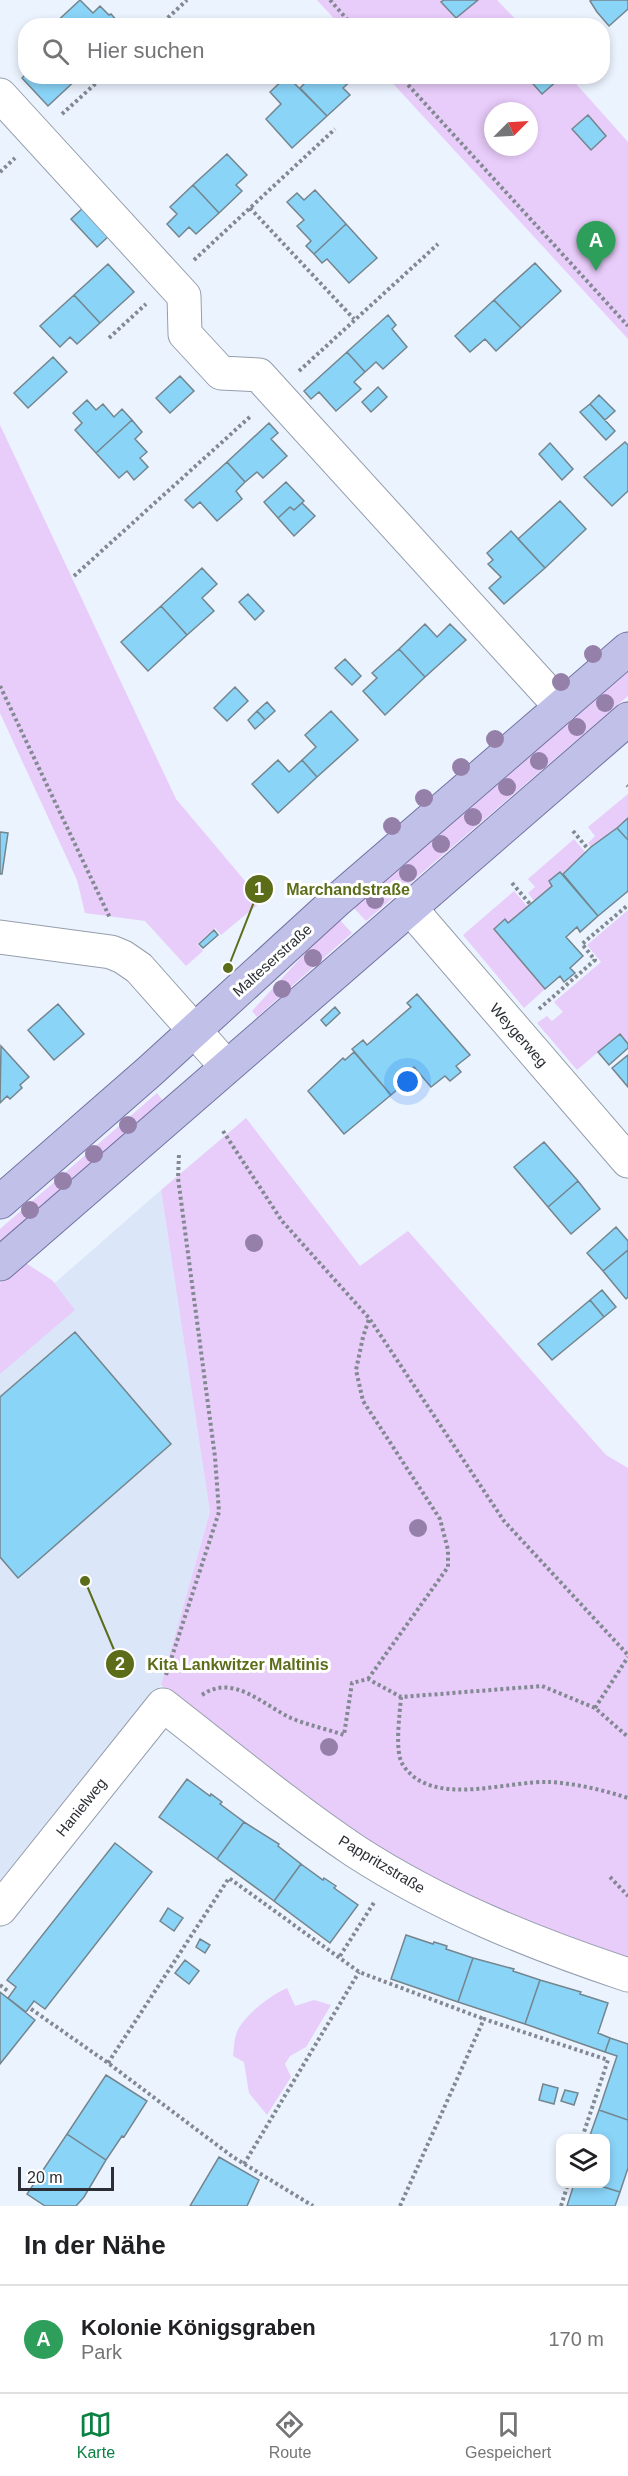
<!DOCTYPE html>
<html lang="de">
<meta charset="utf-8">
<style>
body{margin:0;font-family:Helvetica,sans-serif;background:#f2f2f2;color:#202124}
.controls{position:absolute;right:18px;bottom:18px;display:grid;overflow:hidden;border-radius:12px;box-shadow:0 3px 9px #0003}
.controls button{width:54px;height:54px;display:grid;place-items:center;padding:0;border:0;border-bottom:2px solid #e0e0e0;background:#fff;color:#202124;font:30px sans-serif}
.compass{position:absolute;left:484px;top:102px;width:54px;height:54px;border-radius:50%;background:#fff;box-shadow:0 3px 9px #0003;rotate:66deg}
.scale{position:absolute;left:18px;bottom:15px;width:96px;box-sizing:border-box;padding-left:6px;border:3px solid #2b2f35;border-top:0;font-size:16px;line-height:21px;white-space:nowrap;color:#2b2f35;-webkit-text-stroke:4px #fff;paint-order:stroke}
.you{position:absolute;left:408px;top:1082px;width:21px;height:21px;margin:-15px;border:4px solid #fff;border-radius:50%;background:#1a73e8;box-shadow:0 0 0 9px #1a73e833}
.badge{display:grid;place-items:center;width:39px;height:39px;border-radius:50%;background:#0b8043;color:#fff;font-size:20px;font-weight:700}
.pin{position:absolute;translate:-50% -50px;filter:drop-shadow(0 2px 3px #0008)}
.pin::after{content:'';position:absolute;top:32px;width:21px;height:18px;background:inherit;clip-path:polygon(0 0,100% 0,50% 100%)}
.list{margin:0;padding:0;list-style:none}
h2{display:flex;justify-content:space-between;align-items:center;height:78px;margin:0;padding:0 24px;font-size:26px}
h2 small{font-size:20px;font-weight:400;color:#757577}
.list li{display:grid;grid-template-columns:39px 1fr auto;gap:18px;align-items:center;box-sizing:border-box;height:108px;padding:0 24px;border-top:2px solid #e0e0e0}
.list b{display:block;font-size:22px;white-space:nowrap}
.list p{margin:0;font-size:20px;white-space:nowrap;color:#757577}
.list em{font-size:20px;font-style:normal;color:#757577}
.icon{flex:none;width:33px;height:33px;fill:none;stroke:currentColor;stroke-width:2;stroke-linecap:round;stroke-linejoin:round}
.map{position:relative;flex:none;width:628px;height:2206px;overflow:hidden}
.search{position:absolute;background:#fff;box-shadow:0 3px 9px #0003;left:18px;right:18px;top:18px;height:66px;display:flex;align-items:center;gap:15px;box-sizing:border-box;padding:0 21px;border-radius:24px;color:#757577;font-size:22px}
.sheet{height:186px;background:#fff}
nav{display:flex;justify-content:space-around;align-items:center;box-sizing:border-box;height:84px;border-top:2px solid #e0e0e0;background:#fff;font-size:16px;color:#757577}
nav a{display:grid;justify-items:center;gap:3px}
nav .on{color:#0b8043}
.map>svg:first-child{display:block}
</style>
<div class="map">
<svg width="628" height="2206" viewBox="0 0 628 2206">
<rect width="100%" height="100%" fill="#ebf3ff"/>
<!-- built -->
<path fill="#dbe6f8" d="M161,1190L210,1512L161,1685L0,1889V1331Z"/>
<!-- green -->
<path fill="#e8ccfa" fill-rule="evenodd" d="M317,0H497L521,25H340Z
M569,76L628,142V339L387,77ZM493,111H529V147H493Z
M0,425L176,799L262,901L221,935L215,928L197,944L203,951L186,966L145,921L85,913L77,880L0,713Z
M628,672V696L366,921L353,907Z
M628,794V818L603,840L601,839L591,847L588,843L595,836L588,827Z
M574,839L585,852L563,874L560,872L549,881L552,886L534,901L528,893L535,887L528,879Z
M514,891L528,907L508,923L504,920L494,929L545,989L524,1008L463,935Z
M628,910V1044L619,1034L577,1070L537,1023L547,1016L552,1021L563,1012L554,1002L601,962L587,945Z
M339,919L352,933L257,1017L252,1011L318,939Z
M157,1093L163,1101L0,1243V1229Z
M246,1118L360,1266L408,1231L606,1455L628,1468V1961L463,1896L351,1831L161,1685L210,1512L161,1190Z
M24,1262L52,1280L75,1310L0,1374V1283Z
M287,1988L295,2006L314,2000L331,2005L306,2047L290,2056L285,2064L291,2077L267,2115L249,2093L244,2062L233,2056C234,2049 234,2039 237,2032C244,2015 271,1995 287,1988Z"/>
<!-- building -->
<path fill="#8ad4f8" stroke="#74858d" stroke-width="1.5" d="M80,0L93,13L100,6L109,15L111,14L119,23L118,26H52Z
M444,0H478L456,18L441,2Z
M592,0H628V9L609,26L597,12L590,1Z
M26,74V76H80L48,106L22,78Z
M287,76L327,116L292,148L266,119L281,104L270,92Z
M312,76H353L354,78L343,88L350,95L327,116L300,88Z
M526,76H557L559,79L542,94Z
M588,115L606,136L591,150L572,129Z
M227,154L247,175L236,185L242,191L219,213L193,185Z
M193,185L219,213L196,234L189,227L179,237L167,224L177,214L170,207Z
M315,190L346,224L314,254L306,246L311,241L297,226L304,220L287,202L297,193L304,200Z
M84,207L110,235L97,247L71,219Z
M346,224L377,258L349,283L327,259L322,263L314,254Z
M535,263L561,291L521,328L494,300Z
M108,264L134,292L100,323L74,295Z
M74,295L100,323L77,344L70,337L60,347L40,326Z
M494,300L521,328L496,351L485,339L470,352L455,336Z
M388,315L396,325L392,329L407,347L383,369L376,362L365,372L347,352Z
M347,352L365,372L354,382L361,389L336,411L319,392L311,399L304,391Z
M53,357L67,372L28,408L14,393Z
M180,376L194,391L170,413L156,398Z
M378,387L387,397L371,412L362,402Z
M599,395L615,411L605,420L590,404Z
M87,400L96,410L103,404L114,417L122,409L132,420L96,453L75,430L82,423L73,413Z
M590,404L615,431L606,440L580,412Z
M132,420L142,432L135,439L147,452L140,458L148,467L134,480L127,471L119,478L96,453Z
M269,423L278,433L271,439L287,456L263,478L257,472L245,482L227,462Z
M625,442L628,445V491L612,506L584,477Z
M550,443L573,469L562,480L539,454Z
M227,462L245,482L236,491L242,499L217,521L200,502L193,508L185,500Z
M286,482L304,501L294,510L290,507L278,518L264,502Z
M560,501L586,529L545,568L518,539Z
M302,503L315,516L294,536L278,518L290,507L294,510Z
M511,531L545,568L504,604L489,588L501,577L488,564L493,560L487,553Z
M202,568L217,584L202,598L214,611L187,635L161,606Z
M248,594L264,611L255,620L239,602Z
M161,606L187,635L148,671L121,642Z
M425,624L437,637L450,624L466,640L425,677L399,649Z
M399,649L425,677L385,715L363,691L377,678L372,673Z
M345,659L361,676L352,685L335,668Z
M235,687L248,701L227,721L214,708Z
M267,702L275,711L265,720L257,711Z
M257,711L265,720L255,729L248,720Z
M331,711L358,740L317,777L302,760L316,747L305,735Z
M278,760L289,772L302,760L317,777L278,813L252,784Z
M628,818V840L617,828Z
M617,828L628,840V891L598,916L563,874L591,847Z
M0,832L8,833L2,874H0Z
M560,872L598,916L580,932L577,927L566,937L583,956L570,968L575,973L564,982L560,976L545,989L494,929L505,919L508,923L552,886L549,881Z
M214,930L218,935L203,948L199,944Z
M417,994L470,1055L456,1066L461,1072L450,1081L445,1076L431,1087L414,1067L404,1076L408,1080L391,1095L352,1049L363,1040L367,1045L411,1007L407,1003Z
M58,1004L84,1034L54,1060L28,1030Z
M335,1007L340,1013L326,1026L321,1020Z
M620,1034L628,1044V1048L609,1065L598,1052Z
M1,1046L29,1077L20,1085L22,1088L10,1099L7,1096L0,1103Z
M354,1052L391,1095L344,1134L308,1091L343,1058L345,1060Z
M628,1055V1087L612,1068Z
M544,1142L578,1181L548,1207L514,1167Z
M578,1181L600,1209L571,1234L548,1207Z
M616,1227L628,1241V1250L603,1271L587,1253Z
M628,1250V1297L626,1299L603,1271Z
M602,1290L616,1307L604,1317L590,1300Z
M590,1300L604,1317L552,1360L538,1344Z
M75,1332L171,1444L18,1578L0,1557V1397Z
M187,1779L210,1796L211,1794L222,1802L220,1804L244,1822L217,1859L159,1817Z
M244,1822L279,1844L278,1846L301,1864L274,1901L217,1859Z
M115,1843L152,1872L45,2009L34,2001L26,2012L8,1998L16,1987L7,1980Z
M301,1864L323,1880L324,1878L336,1886L334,1888L358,1905L330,1943L274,1901Z
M168,1908L183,1918L174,1931L160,1921Z
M406,1935L433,1944L434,1942L447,1946L446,1949L473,1958L458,2002L391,1979Z
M200,1939L210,1945L205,1953L196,1947Z
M473,1958L514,1969L513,1971L540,1980L525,2024L458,2002Z
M185,1960L199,1971L189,1984L175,1973Z
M540,1980L581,1992L580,1994L608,2003L598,2033L610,2038L605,2052L525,2024Z
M0,1992L35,2020L0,2064Z
M610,2038L628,2044V2120L599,2110L617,2056L605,2052Z
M106,2075L147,2101L124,2137L122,2136L106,2160L67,2134Z
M543,2084L558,2088L554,2104L539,2100Z
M565,2090L578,2093L574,2105L561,2101Z
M599,2110L628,2120V2168L620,2192L594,2184H606V2138H589Z
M67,2134L106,2160L84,2197L76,2206H45L27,2194Z
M219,2157L259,2180L247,2206H190Z
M574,2184H594L620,2192L615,2206H567Z"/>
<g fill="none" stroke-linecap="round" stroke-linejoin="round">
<defs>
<path id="minor" d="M0,95L184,296L185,334L221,373L259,375L561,707
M410,908L628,1161
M0,937L111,952L123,957L139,968L226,1066
M0,1909L163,1705C226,1754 288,1806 355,1851C440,1906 532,1943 628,1975"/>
<path id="major" d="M0,1202L150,1071L335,902L628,649
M0,1264L628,719"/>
</defs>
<!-- minor casing -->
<use href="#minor" stroke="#959eac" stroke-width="35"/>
<!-- major casing -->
<use href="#major" stroke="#7272a1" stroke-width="35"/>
<!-- path -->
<path stroke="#838992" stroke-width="4" stroke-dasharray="3 3" stroke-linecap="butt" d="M330,0L353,26
M159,26L187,0
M400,76L628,326
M62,114L104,76
M0,172L15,158
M250,208L354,319
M194,260L335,129
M109,338L146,304
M299,371L438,244
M74,576L252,415
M0,686L110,918
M627,785L628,786
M573,831L588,849
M512,883L530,904
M539,1009L595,960L582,944L628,905
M223,1131L282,1221L369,1318L504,1521L628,1655
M166,1675L219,1512L215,1457L178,1178L179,1154
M368,1679L448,1567V1550L440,1519L363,1401L356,1370L363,1337L369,1319
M202,1695C233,1673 263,1705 291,1718C307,1725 327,1729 344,1735L352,1683L368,1679L401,1697L542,1686L595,1708L628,1737
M401,1697C400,1713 394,1752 403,1765C432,1809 507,1780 551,1782C578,1784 603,1790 628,1798
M595,1708L628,1657
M610,1877L628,1896
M340,1956L375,1901
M0,1985L9,1992
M31,2009L108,2063L233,2157L313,2206
M108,2063L229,1878L359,1972L484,2019
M244,2164L359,1972
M400,2206L484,2019L608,2060L582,2138
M561,2206L568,2184"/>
<!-- minor -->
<use href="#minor" stroke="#fff" stroke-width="33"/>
<!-- major -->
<use href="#major" stroke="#c1c0e9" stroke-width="33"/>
</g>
<!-- trees -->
<g fill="#9580aa">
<circle cx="593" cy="654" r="9"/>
<circle cx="561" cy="682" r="9"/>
<circle cx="605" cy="703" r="9"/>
<circle cx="577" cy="727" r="9"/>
<circle cx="495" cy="739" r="9"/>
<circle cx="539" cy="761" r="9"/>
<circle cx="461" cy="767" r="9"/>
<circle cx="507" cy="787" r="9"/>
<circle cx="424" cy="798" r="9"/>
<circle cx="473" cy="817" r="9"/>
<circle cx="392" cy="826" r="9"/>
<circle cx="441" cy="844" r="9"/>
<circle cx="408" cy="873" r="9"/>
<circle cx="375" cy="900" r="9"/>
<circle cx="313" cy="958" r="9"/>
<circle cx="282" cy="989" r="9"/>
<circle cx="128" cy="1125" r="9"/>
<circle cx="94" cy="1154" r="9"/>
<circle cx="63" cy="1181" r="9"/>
<circle cx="30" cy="1210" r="9"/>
<circle cx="254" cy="1243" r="9"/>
<circle cx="418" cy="1528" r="9"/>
<circle cx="329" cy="1747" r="9"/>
</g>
<g text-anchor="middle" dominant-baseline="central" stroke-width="6" stroke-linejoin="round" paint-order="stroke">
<!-- street labels -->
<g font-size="15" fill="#2b2f35" stroke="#fff">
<text transform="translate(272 960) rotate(-42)">Malteserstraße</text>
<text transform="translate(519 1035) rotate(49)">Weygerweg</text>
<text transform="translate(81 1807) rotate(-51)">Hanielweg</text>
<text transform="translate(382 1864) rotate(31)">Pappritzstraße</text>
</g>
</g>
<!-- callouts -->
<path fill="none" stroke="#5c6d1a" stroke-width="2" d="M228 968L259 889M85 1581L120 1664"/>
<g fill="#5c6d1a" stroke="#fff" stroke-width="2">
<circle cx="228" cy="968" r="6"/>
<circle cx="85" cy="1581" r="6"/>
<circle cx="259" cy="889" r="15"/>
<circle cx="120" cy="1664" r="15"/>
</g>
<g font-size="18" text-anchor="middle" font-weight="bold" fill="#fff">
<text x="259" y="895">1</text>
<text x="120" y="1670">2</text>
</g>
<g font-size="16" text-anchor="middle" font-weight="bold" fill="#5c6d1a" stroke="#fff" stroke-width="6" stroke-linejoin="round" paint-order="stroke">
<text x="348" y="895">Marchandstraße</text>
<text x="238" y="1670">Kita Lankwitzer Maltinis</text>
</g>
</svg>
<div class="controls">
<button><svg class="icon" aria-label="layers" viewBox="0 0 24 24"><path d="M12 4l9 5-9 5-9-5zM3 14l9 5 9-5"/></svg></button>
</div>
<svg class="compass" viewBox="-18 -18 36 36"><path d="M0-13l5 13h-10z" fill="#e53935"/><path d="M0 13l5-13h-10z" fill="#757577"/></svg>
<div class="scale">20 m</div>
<div class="you"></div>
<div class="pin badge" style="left:596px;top:271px;background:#2e9e5b">A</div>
<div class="search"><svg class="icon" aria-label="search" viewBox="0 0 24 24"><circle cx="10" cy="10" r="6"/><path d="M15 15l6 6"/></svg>Hier suchen</div>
</div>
<section class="sheet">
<h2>In der Nähe<small></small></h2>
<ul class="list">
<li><span class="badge" style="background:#2e9e5b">A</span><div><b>Kolonie Königsgraben</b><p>Park</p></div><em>170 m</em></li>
</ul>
</section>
<nav>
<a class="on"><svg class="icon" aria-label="map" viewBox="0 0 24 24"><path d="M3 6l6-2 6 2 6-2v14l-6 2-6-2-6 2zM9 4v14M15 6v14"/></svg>Karte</a>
<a><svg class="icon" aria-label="directions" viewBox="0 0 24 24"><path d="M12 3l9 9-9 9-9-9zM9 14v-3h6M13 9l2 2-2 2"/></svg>Route</a>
<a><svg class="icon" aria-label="saved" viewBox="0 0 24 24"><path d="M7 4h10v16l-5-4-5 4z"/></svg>Gespeichert</a>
</nav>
